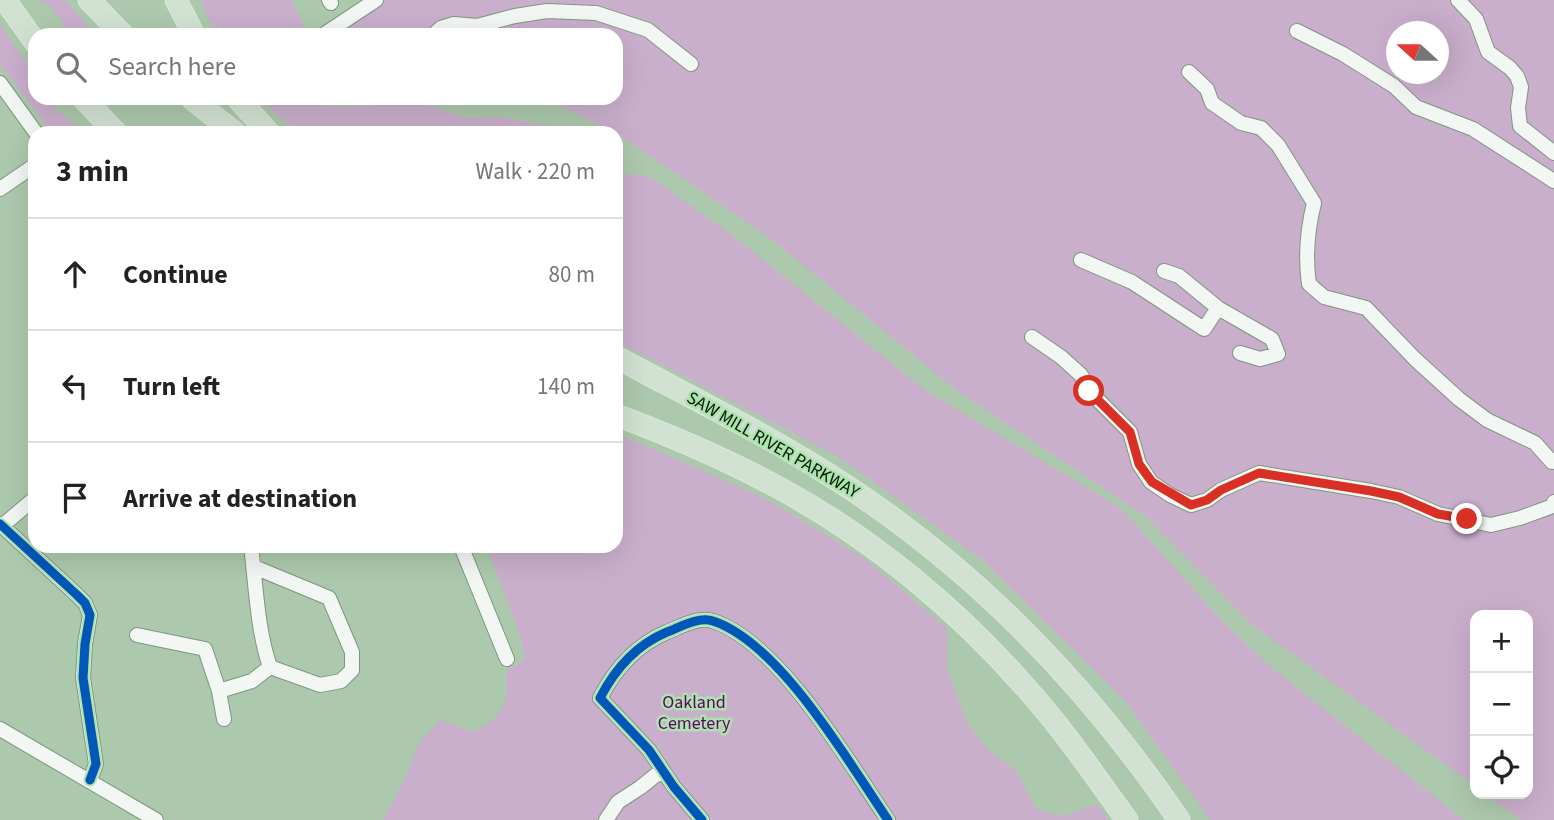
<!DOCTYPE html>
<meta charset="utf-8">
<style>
body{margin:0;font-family:"Source Sans 3",sans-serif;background:#f2f2f2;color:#222}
.controls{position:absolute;right:21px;bottom:21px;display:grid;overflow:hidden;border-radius:14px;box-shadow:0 7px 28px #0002}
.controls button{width:63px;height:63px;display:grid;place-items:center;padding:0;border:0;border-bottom:2px solid #e0e0e0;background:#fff;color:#222;font:35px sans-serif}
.compass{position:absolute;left:1386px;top:21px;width:63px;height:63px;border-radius:50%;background:#fff;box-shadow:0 7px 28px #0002;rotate:291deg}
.stop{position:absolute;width:21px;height:21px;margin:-16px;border:5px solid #d93025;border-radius:50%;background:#fff}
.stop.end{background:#d93025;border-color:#fff;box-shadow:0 2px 7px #0008}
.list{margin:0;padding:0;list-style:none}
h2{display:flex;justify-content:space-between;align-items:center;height:91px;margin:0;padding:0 28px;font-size:30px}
h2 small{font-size:23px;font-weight:400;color:#767676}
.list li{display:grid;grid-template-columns:46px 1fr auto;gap:21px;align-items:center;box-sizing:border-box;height:112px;padding:0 28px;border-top:2px solid #e0e0e0}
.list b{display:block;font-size:26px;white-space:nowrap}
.list em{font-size:23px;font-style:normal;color:#767676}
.icon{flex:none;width:38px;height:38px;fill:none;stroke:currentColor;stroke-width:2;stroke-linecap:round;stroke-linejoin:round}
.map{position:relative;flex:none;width:1554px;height:820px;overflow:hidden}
.search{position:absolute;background:#fff;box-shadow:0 7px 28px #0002;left:28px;top:28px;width:595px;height:77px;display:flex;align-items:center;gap:18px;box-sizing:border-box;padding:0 24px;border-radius:21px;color:#767676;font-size:26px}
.panel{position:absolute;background:#fff;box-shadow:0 7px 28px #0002;left:28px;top:126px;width:595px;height:427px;border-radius:21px}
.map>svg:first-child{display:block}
</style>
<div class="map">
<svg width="1554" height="820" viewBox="0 0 1554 820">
<rect width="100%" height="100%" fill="#adc9ad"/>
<!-- green -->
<path fill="#caafcc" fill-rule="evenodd" d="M36,0H66L95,35H73L47,3Z
M200,0H291L304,25L300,35H216Z
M369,0H1554V820H1520L1486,794H1528V615H1475V786L1251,624L1145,516L960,393L771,239L627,140L551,101L504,100L471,105L452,98H616V35H317ZM1396,32H1438V74H1396Z
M0,24L35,76V98H49L56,108L84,133H55L48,128L0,64Z
M257,98H317L333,107L371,105L397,98H412L465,118L498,117L548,126L558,133H299Z
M616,174L649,176L735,237L925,390L1122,509L1222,621L1270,666L1464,820H1210L1128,704L985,562L839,457L616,341Z
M616,433L765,498L864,558L947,628V668L966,721L987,749L1016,770L1037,810L1063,816L1098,804L1108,820H383L403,783L420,741L441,720L473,732C504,716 509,705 506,671L525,659L518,629L486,546H616Z"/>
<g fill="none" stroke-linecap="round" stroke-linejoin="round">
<defs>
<path id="minor" d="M329,0L331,3
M1458,0L1476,19L1488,52L1510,68L1517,76L1521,87L1518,108L1520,126L1554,153
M1297,31L1343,54L1394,86L1416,107L1473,129L1554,181
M323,35L376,0
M433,35L441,28L454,24L477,26L515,16L547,11L596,13L648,30L691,64
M1189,72L1207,89L1212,103L1241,123L1261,128L1278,145L1314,203C1307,231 1305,256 1309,284L1324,297L1366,308L1415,359L1459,399L1487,420L1535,443L1552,462
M0,83L36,133
M0,189L35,165
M1081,260L1132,282L1204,329L1218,308L1179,276L1164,271
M1218,308L1272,339L1278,354L1260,359L1240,353
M1032,337L1061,357L1081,375L1089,391L1130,432L1139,464L1151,482L1170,495L1191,505L1207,500L1221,490L1259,473L1371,491L1399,497L1438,514L1491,525L1520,518L1553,506L1554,502
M0,524L77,595L85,603L90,615L85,644L83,678L96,764L90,780
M2,526L35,498
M251,546C256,585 257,629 270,667L320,685L341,681L352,670V652L329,598L254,567
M461,546L507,659
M137,635L205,649L219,691L252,681L270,667
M219,691L224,719
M0,729L156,820
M606,820L618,802L641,787L662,770
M702,820L674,787L649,750L600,698C615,669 636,645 667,632C680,627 699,616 713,621C780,643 849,763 888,820"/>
<path id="highway" d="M5,0L35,42
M89,0L123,35
M176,0L194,35
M83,98L116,133
M191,98L235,133
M237,98L269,133
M616,357C694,399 774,438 848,487C980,574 1090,689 1179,820
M616,415C672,436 728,460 781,489C873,539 958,610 1027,689C1064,730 1095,776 1127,820"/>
</defs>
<!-- minor casing -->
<use href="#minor" stroke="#7f957f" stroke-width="16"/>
<!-- highway casing -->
<use href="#highway" stroke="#dae7da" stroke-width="23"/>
<!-- minor -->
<use href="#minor" stroke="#f3f7f3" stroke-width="14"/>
<!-- highway -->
<use href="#highway" stroke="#d2e2d2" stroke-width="21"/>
<defs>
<path id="cycleway" d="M0,524L77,595L85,603L90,615L85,644L83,678L96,764L90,780
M702,820L674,787L649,750L600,698C615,669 636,645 667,632C680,627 699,616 713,621C780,643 849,763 888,820"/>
</defs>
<!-- cycleway casing -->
<use href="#cycleway" stroke="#ade3ae" stroke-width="13"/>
<!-- cycleway -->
<use href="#cycleway" stroke="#0057b8" stroke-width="9"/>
</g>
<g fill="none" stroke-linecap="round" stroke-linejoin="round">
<!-- route -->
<path stroke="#d93025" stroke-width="9" d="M1089,391L1130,432L1139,464L1152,482L1191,505L1207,500L1221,490L1259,473L1371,491L1399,497L1438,514L1467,519"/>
</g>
<g text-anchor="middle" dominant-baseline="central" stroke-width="5" stroke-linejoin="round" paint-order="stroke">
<!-- street labels -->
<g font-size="18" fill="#071b08" stroke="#ade3ae">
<text transform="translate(773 445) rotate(30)">SAW MILL RIVER PARKWAY</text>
</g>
<!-- park labels -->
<g font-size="18" fill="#600066" stroke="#ade3ae">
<text x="694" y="702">Oakland<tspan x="694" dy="21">Cemetery</tspan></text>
</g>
</g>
</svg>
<div class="controls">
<button>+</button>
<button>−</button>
<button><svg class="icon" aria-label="locate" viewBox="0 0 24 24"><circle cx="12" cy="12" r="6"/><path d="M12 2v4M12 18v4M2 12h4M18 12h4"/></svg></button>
</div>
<svg class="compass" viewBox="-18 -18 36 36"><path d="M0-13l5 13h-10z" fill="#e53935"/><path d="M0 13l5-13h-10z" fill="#767676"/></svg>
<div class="stop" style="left:1089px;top:391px"></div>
<div class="stop end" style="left:1467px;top:519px"></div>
<div class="search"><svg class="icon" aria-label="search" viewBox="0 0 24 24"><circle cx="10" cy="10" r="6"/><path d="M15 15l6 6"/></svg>Search here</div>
<section class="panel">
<h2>3 min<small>Walk · 220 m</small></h2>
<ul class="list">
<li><svg class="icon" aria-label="ahead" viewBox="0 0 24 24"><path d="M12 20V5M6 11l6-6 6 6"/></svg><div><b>Continue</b></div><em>80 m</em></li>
<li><svg class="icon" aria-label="left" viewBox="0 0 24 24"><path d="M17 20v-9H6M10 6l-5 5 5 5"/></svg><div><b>Turn left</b></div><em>140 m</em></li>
<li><svg class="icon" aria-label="arrive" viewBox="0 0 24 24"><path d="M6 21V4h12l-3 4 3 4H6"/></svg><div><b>Arrive at destination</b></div></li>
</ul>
</section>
</div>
